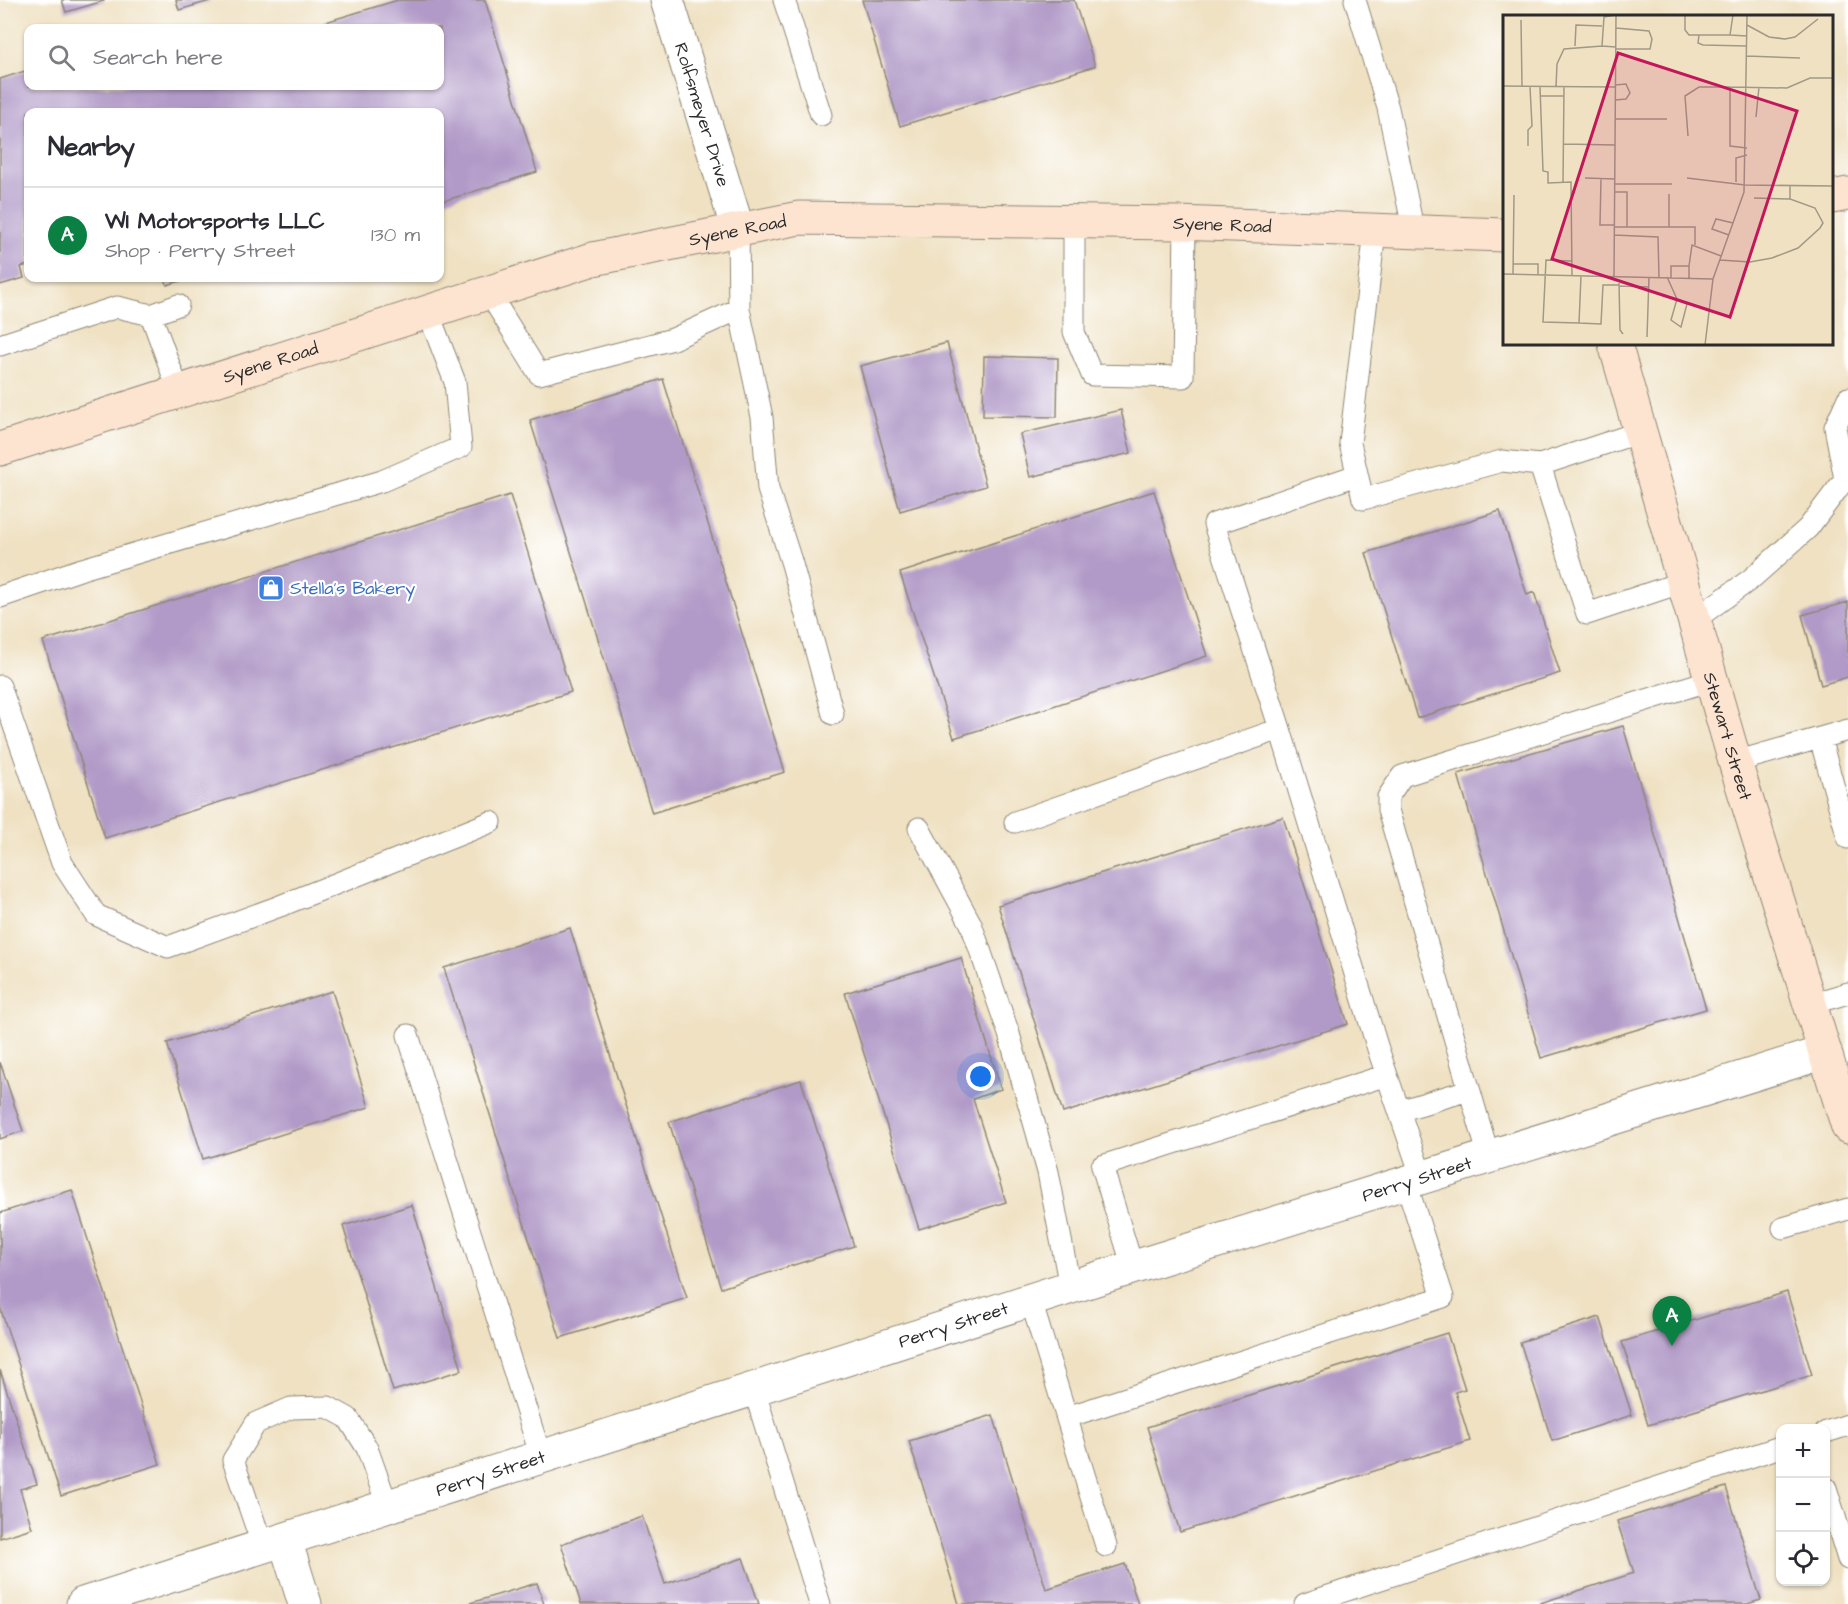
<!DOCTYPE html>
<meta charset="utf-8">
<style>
body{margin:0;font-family:"Architects Daughter",sans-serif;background:#f2f2f3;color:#2b2b33}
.controls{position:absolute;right:18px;bottom:18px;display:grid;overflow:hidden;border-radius:12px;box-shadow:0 2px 4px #0004}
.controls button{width:54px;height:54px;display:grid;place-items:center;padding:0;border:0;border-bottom:2px solid #e1e1e2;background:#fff;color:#2b2b33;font:30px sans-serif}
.you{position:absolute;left:981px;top:1077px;width:21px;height:21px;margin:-15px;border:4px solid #fff;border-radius:50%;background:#1a73e8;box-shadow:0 0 0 9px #1a73e833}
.badge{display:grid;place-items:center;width:39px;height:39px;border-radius:50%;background:#0b8043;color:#fff;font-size:20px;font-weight:700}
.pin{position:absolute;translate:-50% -50px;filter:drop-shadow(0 2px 3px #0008)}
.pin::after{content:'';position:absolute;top:32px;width:21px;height:18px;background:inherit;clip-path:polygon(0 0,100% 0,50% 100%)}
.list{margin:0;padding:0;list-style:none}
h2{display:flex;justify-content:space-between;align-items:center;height:78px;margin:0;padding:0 24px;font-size:26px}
h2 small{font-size:20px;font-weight:400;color:#7c7c81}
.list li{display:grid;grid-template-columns:39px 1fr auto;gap:18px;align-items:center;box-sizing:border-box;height:96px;padding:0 24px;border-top:2px solid #e1e1e2}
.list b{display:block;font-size:22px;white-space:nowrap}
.list p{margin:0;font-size:20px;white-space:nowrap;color:#7c7c81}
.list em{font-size:20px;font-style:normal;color:#7c7c81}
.icon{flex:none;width:33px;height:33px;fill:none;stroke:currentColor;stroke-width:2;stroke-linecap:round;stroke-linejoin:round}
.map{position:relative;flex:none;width:1848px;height:1604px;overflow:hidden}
.search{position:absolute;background:#fff;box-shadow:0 2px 4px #0004;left:24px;top:24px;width:420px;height:66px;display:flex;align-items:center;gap:15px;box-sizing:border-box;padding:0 21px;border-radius:12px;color:#7c7c81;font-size:22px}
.panel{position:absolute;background:#fff;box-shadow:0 2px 4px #0004;left:24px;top:108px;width:420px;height:174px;border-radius:12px}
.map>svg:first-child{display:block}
</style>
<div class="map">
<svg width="1848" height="1604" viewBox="0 0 1848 1604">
<rect width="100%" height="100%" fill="#fff"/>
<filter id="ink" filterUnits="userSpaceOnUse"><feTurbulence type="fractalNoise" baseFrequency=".0167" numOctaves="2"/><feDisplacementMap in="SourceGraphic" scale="12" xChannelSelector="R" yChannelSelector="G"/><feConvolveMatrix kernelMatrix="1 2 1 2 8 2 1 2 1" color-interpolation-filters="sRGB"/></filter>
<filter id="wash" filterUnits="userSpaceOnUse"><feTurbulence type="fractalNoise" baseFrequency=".008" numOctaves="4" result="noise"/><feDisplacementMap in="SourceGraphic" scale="24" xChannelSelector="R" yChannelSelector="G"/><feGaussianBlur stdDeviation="1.35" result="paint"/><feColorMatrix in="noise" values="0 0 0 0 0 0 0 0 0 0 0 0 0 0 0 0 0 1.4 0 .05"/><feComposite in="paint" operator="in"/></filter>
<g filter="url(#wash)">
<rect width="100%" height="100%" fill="#efe1c2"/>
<g id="blocks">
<!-- building -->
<path fill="#b19ac7" d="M62,0H104V1L66,12Z
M176,0H210V1L179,10Z
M398,0H485L537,172L440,202V112H28V265L21,267L24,278L0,285V79L28,70V86H440V28H306Z
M862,0H1074L1095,66L900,126Z
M165,278H190L167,285Z
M947,343L986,486L900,511L860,366Z
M984,356L1058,358L1057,417L983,416Z
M663,379L785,772L652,813L530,420Z
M1121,410L1131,453L1030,477L1020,434Z
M1154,491L1207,656L954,738L900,573Z
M510,495L571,692L105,838L43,641Z
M1500,511L1527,595L1534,592L1560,673L1417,718L1366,553Z
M1848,602V677L1821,685L1802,615Z
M1623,726L1706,1009L1541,1058L1458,774Z
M1283,817L1348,1024L1063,1113L998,905Z
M570,928L687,1298L560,1338L444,968Z
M961,958L1001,1089L973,1099L1006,1202L919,1229L845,993Z
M332,991L369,1107L203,1159L167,1043Z
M0,1062L23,1131L0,1139Z
M801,1080L854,1246L721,1288L669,1122Z
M72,1190L160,1464L61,1496L0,1307V1213Z
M412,1205L462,1370L393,1391L343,1226Z
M1787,1292L1812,1375L1648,1425L1622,1342Z
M1600,1317L1632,1415L1552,1441L1520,1342Z
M1447,1333L1465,1389L1455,1392L1470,1441L1180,1532L1147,1427Z
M0,1370L37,1484L20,1489L32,1528L0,1538Z
M993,1415L1046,1589L1125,1564L1138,1604H959L909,1441Z
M1726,1487L1761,1600L1747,1604H1537L1634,1573L1617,1521Z
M642,1516L665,1584L743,1558L759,1604H581L561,1544Z
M537,1583L544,1604H470V1603Z"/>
</g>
</g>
<g filter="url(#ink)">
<use href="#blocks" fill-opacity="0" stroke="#8d8676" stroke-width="1.5"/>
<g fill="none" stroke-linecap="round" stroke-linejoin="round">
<defs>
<path id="lane" d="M784,0L821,115
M1355,0L1388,108L1414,233
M1074,221V332L1092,375L1183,377L1185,223
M738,230L739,309L762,417L768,489L792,564L833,714
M1375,231L1350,443L1363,499L1502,461L1540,465
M489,293L539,374L673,339L739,309
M178,305L151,315L179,392
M0,345L117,307L151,315
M1848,398L1835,427L1845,479L1848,480
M1640,432L1540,465L1587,614L1683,582
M0,597L82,569L382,481L461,447L455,382L428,312
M1694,620L1751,579L1808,528L1845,479
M0,686L62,863L96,915L168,947L280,906L491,822
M1280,729L1214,524L1357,475
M1820,738L1848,838
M1735,762L1848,730
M1015,822L1280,729L1378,1049L1422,1178
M919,828L971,924L1009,1034L1048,1172L1070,1287
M1811,1004L1848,993
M408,1035L541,1457
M1399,1111L1469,1090
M1489,1157L1388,810V797L1402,776L1711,680
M1783,1228L1848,1209
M1133,1268L1102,1166L1387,1075
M1031,1301L1106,1546
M754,1389L820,1604
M1067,1417L1443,1297L1406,1183
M1826,1432L1848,1425
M1826,1488L1848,1559
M263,1547L233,1460L256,1423L291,1408L328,1407L348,1418L367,1448L388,1507
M1305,1604L1780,1447"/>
<g id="street">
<path id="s1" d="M667,0L738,230"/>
<path d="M285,1540L305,1604"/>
<path id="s2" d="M83,1604L1096,1279L1825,1052"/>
</g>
<g id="secondary">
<path d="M1832,197L1848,194"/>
<path id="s3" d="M1615,344L1735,762L1848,1127"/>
<path id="s4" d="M0,449L593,259L799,218L1178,223L1504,235"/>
</g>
</defs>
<!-- lane casing -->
<use href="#lane" stroke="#8d8676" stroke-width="23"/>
<!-- street casing -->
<use href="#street" stroke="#8d8676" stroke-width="35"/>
<!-- secondary casing -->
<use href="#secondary" stroke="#8d8676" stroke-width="35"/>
<!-- lane -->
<use href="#lane" stroke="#fff" stroke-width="21"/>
<!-- street -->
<use href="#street" stroke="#fff" stroke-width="33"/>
<!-- secondary -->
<use href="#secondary" stroke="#fde4d1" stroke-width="33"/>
</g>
</g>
<!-- icons -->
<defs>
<symbol id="shop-square" viewBox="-11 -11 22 22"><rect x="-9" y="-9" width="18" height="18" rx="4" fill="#3f7fe0" stroke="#fff"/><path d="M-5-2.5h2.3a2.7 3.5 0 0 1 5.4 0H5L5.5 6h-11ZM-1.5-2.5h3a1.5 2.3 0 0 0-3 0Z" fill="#fff"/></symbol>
</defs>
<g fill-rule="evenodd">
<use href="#shop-square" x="256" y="573" width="30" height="30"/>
</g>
<g text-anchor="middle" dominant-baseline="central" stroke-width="4.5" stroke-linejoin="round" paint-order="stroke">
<!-- street labels -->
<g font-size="18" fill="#2b2b2b" stroke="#fff">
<text stroke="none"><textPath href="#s1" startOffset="120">Rolfsmeyer Drive</textPath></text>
<text stroke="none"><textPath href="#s4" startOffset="1256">Syene Road</textPath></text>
<text stroke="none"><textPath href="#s4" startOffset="770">Syene Road</textPath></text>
<text stroke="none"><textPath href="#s4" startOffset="284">Syene Road</textPath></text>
<text stroke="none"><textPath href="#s3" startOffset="408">Stewart Street</textPath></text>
<text stroke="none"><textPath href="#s2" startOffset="1400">Perry Street</textPath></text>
<text stroke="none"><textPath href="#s2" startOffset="914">Perry Street</textPath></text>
<text stroke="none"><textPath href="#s2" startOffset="428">Perry Street</textPath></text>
</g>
<!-- shop labels -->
<g font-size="18" fill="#366cbe" stroke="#fff" text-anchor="start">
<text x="290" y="588">Stella's Bakery</text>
</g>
</g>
<!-- overview -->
<g transform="translate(1503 15)">
<rect width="330" height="330" fill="#efe1c2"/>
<path fill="none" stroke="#a19886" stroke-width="1.5" d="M112,0L101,2L99,31L113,32M182,0V15L186,20H227M230,0L227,20L244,21M18,5L19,71M244,10L266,22L282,24L292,22L315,4M196,20L195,28L200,30L244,31M72,31L73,10L99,11M112,34H147L149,24L146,16L113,13M244,41L297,43M0,71L112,72M37,72L40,156L45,157V168L68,167L69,261M53,72L54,49L61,34L99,31M37,81H61M112,85L123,84L127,78L123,69L112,70M253,102L256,72M112,104H164M185,121L182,81L196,72H227M61,129L112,130M25,131V115L29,111L27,72M244,133L227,131V72L284,73L307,63H330M82,163L112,164M184,163L242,170L330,171M98,164L97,210H111M233,167V143L244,140M60,168L61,72M112,169H169M112,177H124V212M251,183L287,184M111,212H166V179M166,212H192V230M111,220L155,222L156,262M226,220L209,214L213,204L230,208M217,245L247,247L269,243L295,233L317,213L320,208L312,193L287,184V171M68,246L43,245L40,307L76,308M10,249H35V260M186,251L189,230L218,241M0,259L210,264M10,259L11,180M78,261L76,308L98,309L100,270H116M111,261L113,0M164,262L174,284M168,263V251H186V263M116,268L117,315L120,319M116,271L146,272M174,284L184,289L178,312L168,305ZM144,322L146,262M202,330L210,264L241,177L244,0"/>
<path fill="#c2185b" fill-opacity="0.15" stroke="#c2185b" stroke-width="3" d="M115,38L294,96L227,302L49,244Z"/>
<rect width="330" height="330" fill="none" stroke="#2b2b2b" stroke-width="3"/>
</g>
</svg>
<div class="controls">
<button>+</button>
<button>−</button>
<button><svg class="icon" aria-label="locate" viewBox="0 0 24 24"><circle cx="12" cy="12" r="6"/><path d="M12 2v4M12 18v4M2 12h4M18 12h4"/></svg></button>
</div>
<div class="you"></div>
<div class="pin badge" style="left:1672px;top:1346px">A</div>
<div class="search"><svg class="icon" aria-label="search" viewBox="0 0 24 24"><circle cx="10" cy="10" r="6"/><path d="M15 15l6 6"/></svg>Search here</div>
<section class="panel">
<h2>Nearby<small></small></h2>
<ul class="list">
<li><span class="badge">A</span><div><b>WI Motorsports LLC</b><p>Shop · Perry Street</p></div><em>130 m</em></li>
</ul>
</section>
</div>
